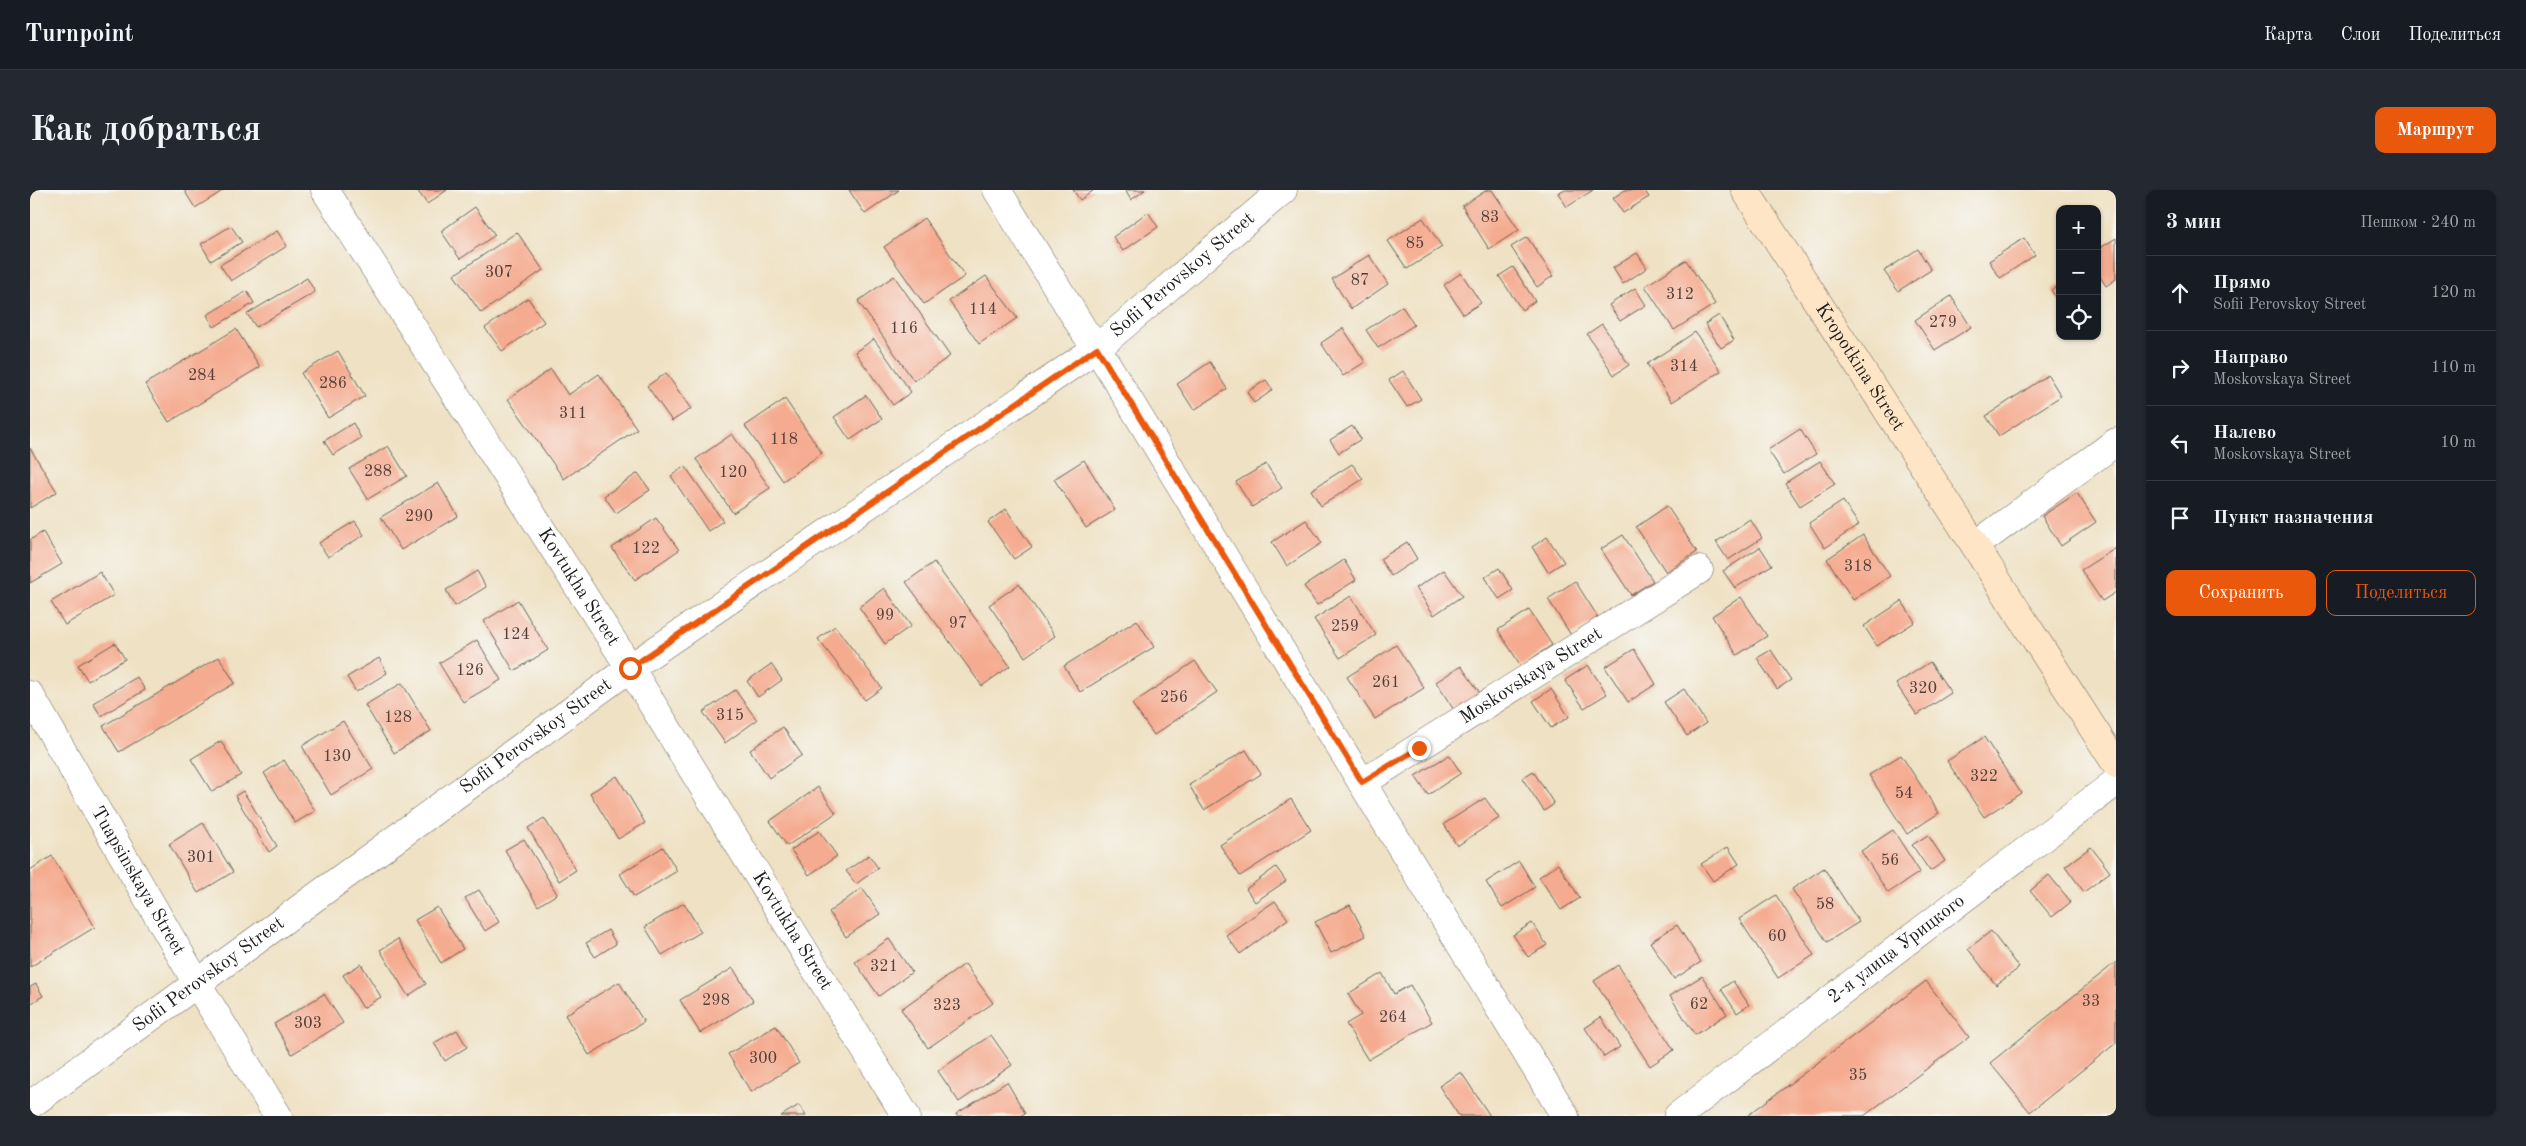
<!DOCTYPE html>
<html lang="ru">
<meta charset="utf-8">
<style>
body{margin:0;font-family:"Old Standard TT",serif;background:#242831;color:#f1f3f6}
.controls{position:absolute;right:15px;top:15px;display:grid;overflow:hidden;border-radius:10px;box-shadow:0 1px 4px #0004}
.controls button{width:45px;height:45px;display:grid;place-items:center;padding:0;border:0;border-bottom:1px solid #363941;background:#171b24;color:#f1f3f6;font:25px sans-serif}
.stop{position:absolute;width:15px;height:15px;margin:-11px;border:4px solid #ea580c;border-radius:50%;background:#fff}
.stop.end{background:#ea580c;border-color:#fff;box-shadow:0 1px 5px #0008}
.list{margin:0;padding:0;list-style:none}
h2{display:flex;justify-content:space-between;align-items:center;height:65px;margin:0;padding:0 20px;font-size:21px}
h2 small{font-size:16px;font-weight:400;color:#9ea1a6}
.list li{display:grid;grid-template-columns:32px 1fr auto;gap:15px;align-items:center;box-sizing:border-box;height:75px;padding:0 20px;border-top:1px solid #363941}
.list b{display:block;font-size:19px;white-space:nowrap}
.list p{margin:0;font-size:16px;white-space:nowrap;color:#9ea1a6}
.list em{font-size:16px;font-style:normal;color:#9ea1a6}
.actions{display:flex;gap:10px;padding:15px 20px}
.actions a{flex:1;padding:11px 0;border:1px solid #ea580c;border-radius:10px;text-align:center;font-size:18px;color:#ea580c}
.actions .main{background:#ea580c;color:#fff}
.icon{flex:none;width:28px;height:28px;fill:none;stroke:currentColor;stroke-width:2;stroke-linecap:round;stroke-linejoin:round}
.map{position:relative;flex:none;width:2086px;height:926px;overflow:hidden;border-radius:10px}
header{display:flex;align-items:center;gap:30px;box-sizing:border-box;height:70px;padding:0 25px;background:#171b24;border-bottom:1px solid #363941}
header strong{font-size:24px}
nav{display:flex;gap:28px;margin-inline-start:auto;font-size:18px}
.intro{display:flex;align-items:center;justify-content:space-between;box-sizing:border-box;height:120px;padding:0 30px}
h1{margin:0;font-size:35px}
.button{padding:12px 22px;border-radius:10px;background:#ea580c;color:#fff;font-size:18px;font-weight:700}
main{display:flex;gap:30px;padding:0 30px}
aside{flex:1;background:#171b24;border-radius:10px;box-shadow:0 1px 4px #0004}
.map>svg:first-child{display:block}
</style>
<header>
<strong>Turnpoint</strong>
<nav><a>Карта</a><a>Слои</a><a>Поделиться</a></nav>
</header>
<div class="intro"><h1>Как добраться</h1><a class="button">Маршрут</a></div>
<main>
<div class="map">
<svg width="2086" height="926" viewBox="0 0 2086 926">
<rect width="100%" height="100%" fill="#f6f6f2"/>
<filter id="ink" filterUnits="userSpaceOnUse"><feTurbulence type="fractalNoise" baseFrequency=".02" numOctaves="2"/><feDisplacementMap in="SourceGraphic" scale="10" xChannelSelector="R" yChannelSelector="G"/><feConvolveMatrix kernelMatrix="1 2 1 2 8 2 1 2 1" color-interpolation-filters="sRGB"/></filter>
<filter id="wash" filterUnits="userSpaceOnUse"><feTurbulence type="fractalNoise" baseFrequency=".0096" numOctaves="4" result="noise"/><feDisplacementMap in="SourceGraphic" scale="20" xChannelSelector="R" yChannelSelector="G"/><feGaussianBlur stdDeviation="1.12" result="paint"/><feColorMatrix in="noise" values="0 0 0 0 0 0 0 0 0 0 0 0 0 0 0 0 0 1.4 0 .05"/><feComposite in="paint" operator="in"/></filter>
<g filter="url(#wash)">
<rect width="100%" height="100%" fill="#efe1c3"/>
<g id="blocks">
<!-- building -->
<path fill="#f5ab90" d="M154,0H194L165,18Z
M387,0H417L397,14Z
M819,0H869L835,24Z
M1043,0H1064L1050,10Z
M1095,0H1115L1101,10Z
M1457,0H1462L1489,40L1459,59L1432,16Z
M1533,0H1563L1537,17L1528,3Z
M1595,0H1614L1619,7L1593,23L1583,8Z
M445,17L465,45L430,69L411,41Z
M1118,22L1128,37L1093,61L1083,47Z
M894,28L935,86L894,114L854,57Z
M1393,28L1412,57L1377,79L1358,51Z
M201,36L212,52L181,71L171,54Z
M247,41L257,56L201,91L190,75Z
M487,42L513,80L451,123L424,85Z
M1497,47L1523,86L1507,97L1481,57Z
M1994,48L2005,65L1970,88L1959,71Z
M2086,48V89L2076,96L2067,82V60Z
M1888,59L1901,80L1868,101L1854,81Z
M1607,63L1617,78L1593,94L1583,78Z
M1339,65L1358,94L1321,119L1302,89Z
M1656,70L1685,114L1644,140L1615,96Z
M1483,77L1505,111L1492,120L1469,86Z
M1431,83L1451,113L1433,124L1414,95Z
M864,86L920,166L884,191L828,111Z
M956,86L987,128L949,154L919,111Z
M277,88L285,102L226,137L217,124Z
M2030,94V114L2021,100Z
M1605,98L1616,115L1590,131L1579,115Z
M217,101L224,113L184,137L177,125Z
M1921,106L1941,137L1905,160L1885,130Z
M498,108L514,132L472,161L455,138Z
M1372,116L1384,135L1348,158L1336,140Z
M1689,125L1704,150L1691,158L1675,134Z
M1572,134L1599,175L1584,185L1557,144Z
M1313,138L1335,172L1313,186L1291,153Z
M206,139L230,177L139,232L115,194Z
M1665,142L1691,181L1642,212L1617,174Z
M844,149L881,202L863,215L825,162Z
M308,161L335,206L298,228L271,183Z
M1180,172L1197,199L1164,220L1147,194Z
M521,179L538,205L569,184L607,239L534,289L478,209Z
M1373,181L1391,209L1377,217L1359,190Z
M636,183L661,219L642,231L617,196Z
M2018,185L2031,206L1969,246L1956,226Z
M1236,190L1243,200L1224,213L1217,202Z
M836,205L852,229L820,250L804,227Z
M755,209L792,263L753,291L715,236Z
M323,233L331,248L303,265L294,251Z
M1322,236L1331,249L1309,263L1300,250Z
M1770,239L1786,264L1754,284L1738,260Z
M702,244L740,298L703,323L666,269Z
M358,256L377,286L338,309L319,279Z
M0,258L27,302L0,318Z
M1054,270L1085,320L1056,338L1024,289Z
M1790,271L1805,294L1770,316L1755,293Z
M1236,274L1252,298L1222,317L1206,292Z
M1322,274L1333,289L1291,316L1281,300Z
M655,276L693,331L678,341L641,286Z
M608,283L620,300L586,323L574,306Z
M408,293L428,326L371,360L351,327Z
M2047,303L2066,332L2031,356L2012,326Z
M1813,311L1829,335L1795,358L1779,333Z
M1637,316L1667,362L1636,382L1606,337Z
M976,319L1002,357L984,369L958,332Z
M626,328L649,360L605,390L582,358Z
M1720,329L1732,348L1698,370L1686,352Z
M1276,330L1292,353L1257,376L1242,352Z
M325,331L334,345L298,367L289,353Z
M13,342L32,374L0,393V350Z
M1593,345L1623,391L1601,405L1571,359Z
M1833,345L1860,386L1823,410L1797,369Z
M1517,347L1534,372L1518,382L1502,357Z
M1377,352L1387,369L1361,386L1350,369Z
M1730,357L1742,375L1705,398L1693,381Z
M2086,358V402L2072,411L2051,380Z
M1314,370L1326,390L1287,415L1274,396Z
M904,372L980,476L952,496L876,392Z
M1469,378L1483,400L1469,409L1455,387Z
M1414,380L1432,406L1404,425L1386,398Z
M447,381L456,397L425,416L416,400Z
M70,382L84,405L35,435L21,412Z
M1545,391L1568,427L1541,445L1518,409Z
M989,394L1025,446L995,467L959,415Z
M854,398L881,436L855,454L829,417Z
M1321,406L1346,445L1310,468L1284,429Z
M1711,407L1737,446L1707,465L1682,426Z
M488,410L518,460L484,481L454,431Z
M1872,411L1885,432L1847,456L1834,436Z
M1499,420L1522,455L1491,476L1468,440Z
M1107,430L1124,457L1050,502L1034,476Z
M805,436L852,498L835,510L788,449Z
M447,450L471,490L433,512L409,473Z
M85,453L95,469L58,491L48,475Z
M1366,455L1394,498L1345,529L1317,487Z
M1604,459L1626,494L1598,512L1575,477Z
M1741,460L1761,490L1747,499L1727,468Z
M189,467L205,493L89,562L73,536Z
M349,468L357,483L326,502L317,487Z
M1165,471L1187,502L1124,545L1102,514Z
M1900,472L1921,503L1887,525L1866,494Z
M741,474L752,490L728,507L717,491Z
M1558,475L1577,504L1554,518L1535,490Z
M1431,476L1450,503L1424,520L1406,492Z
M107,487L115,500L71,526L63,513Z
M372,493L401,541L364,563L335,515Z
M1521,499L1539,527L1521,538L1503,511Z
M1654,499L1676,533L1657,546L1634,512Z
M705,500L727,530L695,553L673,522Z
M313,531L343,579L301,605L272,556Z
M753,537L772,565L739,588L720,560Z
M1954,547L1991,603L1954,627L1917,571Z
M191,551L211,585L182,602L161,569Z
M1216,560L1231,584L1174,620L1159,595Z
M1419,565L1431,583L1398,605L1385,586Z
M1871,565L1909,623L1877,644L1839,585Z
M254,570L285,621L265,633L234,583Z
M1503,581L1524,614L1514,621L1492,588Z
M587,586L615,633L588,649L560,603Z
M788,597L806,623L757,656L740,631Z
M213,601L247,656L239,662L205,606Z
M1455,608L1469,628L1427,656L1414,634Z
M1261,609L1281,640L1210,686L1190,655Z
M514,628L546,680L529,691L498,638Z
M173,633L203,682L168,703L139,654Z
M1863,640L1890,682L1858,703L1831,661Z
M789,641L807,666L779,685L761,660Z
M1898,645L1915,671L1900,681L1882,655Z
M494,649L527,704L508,716L475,660Z
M633,657L647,681L604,707L590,684Z
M1698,657L1709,674L1683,691L1671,674Z
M2061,657L2080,682L2054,702L2035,676Z
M839,665L848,678L826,694L816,681Z
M22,666L65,737L0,777V680Z
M1489,671L1505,697L1472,718L1456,692Z
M1528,674L1550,708L1531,720L1509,687Z
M1246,677L1256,691L1225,712L1216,699Z
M1794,678L1829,732L1797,752L1762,699Z
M2019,685L2041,712L2022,727L2000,701Z
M832,698L850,724L816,747L799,722Z
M449,700L469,732L455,741L435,708Z
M1746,705L1784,765L1748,788L1709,729Z
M1245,711L1258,729L1210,764L1196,745Z
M654,713L671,742L632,765L615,737Z
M1320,715L1336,746L1301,763L1285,732Z
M407,717L433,759L411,773L385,730Z
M1502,733L1517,755L1498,767L1483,745Z
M1647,735L1671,772L1644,789L1620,752Z
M578,740L586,754L565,767L556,753Z
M1961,741L1989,778L1966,795L1938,759Z
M368,749L396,794L378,806L350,760Z
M859,749L882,782L849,806L825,772Z
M2086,772V853L2000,922L1960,873Z
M331,774L351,807L333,818L313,785Z
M935,774L963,813L898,858L871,819Z
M1588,775L1644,860L1620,876L1564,791Z
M703,778L723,811L670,843L650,810Z
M1352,783L1364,804L1380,795L1402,832L1338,870L1316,834L1331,825L1318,804Z
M1672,786L1697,824L1665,845L1640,806Z
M1703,791L1719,815L1707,823L1691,799Z
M1896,791L1939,847L1834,926H1717Z
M589,792L614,832L559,865L535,825Z
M6,794L13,806L0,814V797Z
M294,804L313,833L262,864L244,834Z
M1571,827L1590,857L1574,867L1555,838Z
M746,836L769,873L721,902L698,864Z
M427,840L437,857L415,871L404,853Z
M961,845L982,875L929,912L908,881Z
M1431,882L1460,926H1429L1409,896Z
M977,892L995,923L990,926H927L926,924Z
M769,915L776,926H751Z"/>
</g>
</g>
<g filter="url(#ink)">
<use href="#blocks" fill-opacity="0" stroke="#666156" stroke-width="1"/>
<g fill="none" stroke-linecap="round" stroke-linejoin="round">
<defs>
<g id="street">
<path id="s1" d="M295,0L600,478L876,926"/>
<path d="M967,0L1054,141L1067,158L1535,926"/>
<path d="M1946,355L2086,252"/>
<path id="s2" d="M0,505L168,795L248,926"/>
<path id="s3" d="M1332,593L1669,380"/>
<path id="s4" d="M0,915L600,478L1067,158L1253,0"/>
<path id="s5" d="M1648,926L2086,592"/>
</g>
<g id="secondary">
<path id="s6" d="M1715,0L2086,574"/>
</g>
</defs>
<!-- street casing -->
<use href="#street" stroke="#666156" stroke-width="29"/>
<!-- secondary casing -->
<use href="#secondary" stroke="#666156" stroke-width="29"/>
<!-- street -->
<use href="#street" stroke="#fff" stroke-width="28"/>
<!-- secondary -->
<use href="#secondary" stroke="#fee5c5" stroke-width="28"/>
</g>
</g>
<g fill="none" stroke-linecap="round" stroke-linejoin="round" filter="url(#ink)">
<!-- route -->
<path stroke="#ea580c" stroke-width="6" d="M600,478L1067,158L1332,592L1389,558"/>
</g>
<g text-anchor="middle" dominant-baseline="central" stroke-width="5" stroke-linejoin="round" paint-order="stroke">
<!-- number labels -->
<g font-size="16" fill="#524039">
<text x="1460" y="28">83</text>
<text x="1385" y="54">85</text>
<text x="469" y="83">307</text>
<text x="1330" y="91">87</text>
<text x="1650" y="105">312</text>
<text x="953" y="120">114</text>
<text x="1913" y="133">279</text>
<text x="874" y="139">116</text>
<text x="1654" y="177">314</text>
<text x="172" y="186">284</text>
<text x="303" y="194">286</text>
<text x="543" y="224">311</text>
<text x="754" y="250">118</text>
<text x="348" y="282">288</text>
<text x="703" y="283">120</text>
<text x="389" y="327">290</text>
<text x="616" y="359">122</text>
<text x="1828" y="377">318</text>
<text x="855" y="426">99</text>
<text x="928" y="434">97</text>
<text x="1315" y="437">259</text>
<text x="486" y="445">124</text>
<text x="440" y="481">126</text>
<text x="1356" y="493">261</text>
<text x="1893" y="499">320</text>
<text x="1144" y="508">256</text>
<text x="700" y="526">315</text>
<text x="368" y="528">128</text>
<text x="307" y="567">130</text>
<text x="1954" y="587">322</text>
<text x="1874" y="604">54</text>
<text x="171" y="668">301</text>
<text x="1860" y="671">56</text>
<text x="1795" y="715">58</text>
<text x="1747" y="747">60</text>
<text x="854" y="777">321</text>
<text x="686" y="811">298</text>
<text x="2061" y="812">33</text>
<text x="1669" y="815">62</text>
<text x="917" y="816">323</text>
<text x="1363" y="828">264</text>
<text x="278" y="834">303</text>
<text x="733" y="869">300</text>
<text x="1828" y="886">35</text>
</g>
<!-- street labels -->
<g font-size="19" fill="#1c1c1c" stroke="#f6f6f2">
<text stroke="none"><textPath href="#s4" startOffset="1421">Sofii Perovskoy Street</textPath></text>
<text stroke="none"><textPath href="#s6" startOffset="211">Kropotkina Street</textPath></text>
<text stroke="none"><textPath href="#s1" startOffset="471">Kovtukha Street</textPath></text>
<text stroke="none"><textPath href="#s3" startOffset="200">Moskovskaya Street</textPath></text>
<text stroke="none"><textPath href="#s4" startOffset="626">Sofii Perovskoy Street</textPath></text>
<text stroke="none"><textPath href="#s2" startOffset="215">Tuapsinskaya Street</textPath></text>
<text stroke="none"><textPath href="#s1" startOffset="876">Kovtukha Street</textPath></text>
<text stroke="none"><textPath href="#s5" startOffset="275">2-я улица Урицкого</textPath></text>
<text stroke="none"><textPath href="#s4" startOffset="221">Sofii Perovskoy Street</textPath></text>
</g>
</g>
</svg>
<div class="controls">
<button>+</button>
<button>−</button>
<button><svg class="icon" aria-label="locate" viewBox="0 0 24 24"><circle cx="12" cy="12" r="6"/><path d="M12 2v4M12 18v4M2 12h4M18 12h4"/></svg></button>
</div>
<div class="stop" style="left:600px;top:478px"></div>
<div class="stop end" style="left:1389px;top:558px"></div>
</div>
<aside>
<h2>3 мин<small>Пешком · 240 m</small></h2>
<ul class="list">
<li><svg class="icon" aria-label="ahead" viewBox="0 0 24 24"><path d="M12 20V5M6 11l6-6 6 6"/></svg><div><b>Прямо</b><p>Sofii Perovskoy Street</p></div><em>120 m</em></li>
<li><svg class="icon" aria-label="right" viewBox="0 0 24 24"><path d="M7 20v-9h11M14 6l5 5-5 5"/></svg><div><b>Направо</b><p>Moskovskaya Street</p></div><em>110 m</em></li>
<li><svg class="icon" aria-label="left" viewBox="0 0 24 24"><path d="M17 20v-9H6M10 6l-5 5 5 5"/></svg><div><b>Налево</b><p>Moskovskaya Street</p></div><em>10 m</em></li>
<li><svg class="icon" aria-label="arrive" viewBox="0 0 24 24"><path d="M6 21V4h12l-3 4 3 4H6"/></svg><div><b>Пункт назначения</b></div></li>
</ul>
<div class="actions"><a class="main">Сохранить</a><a>Поделиться</a></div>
</aside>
</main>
